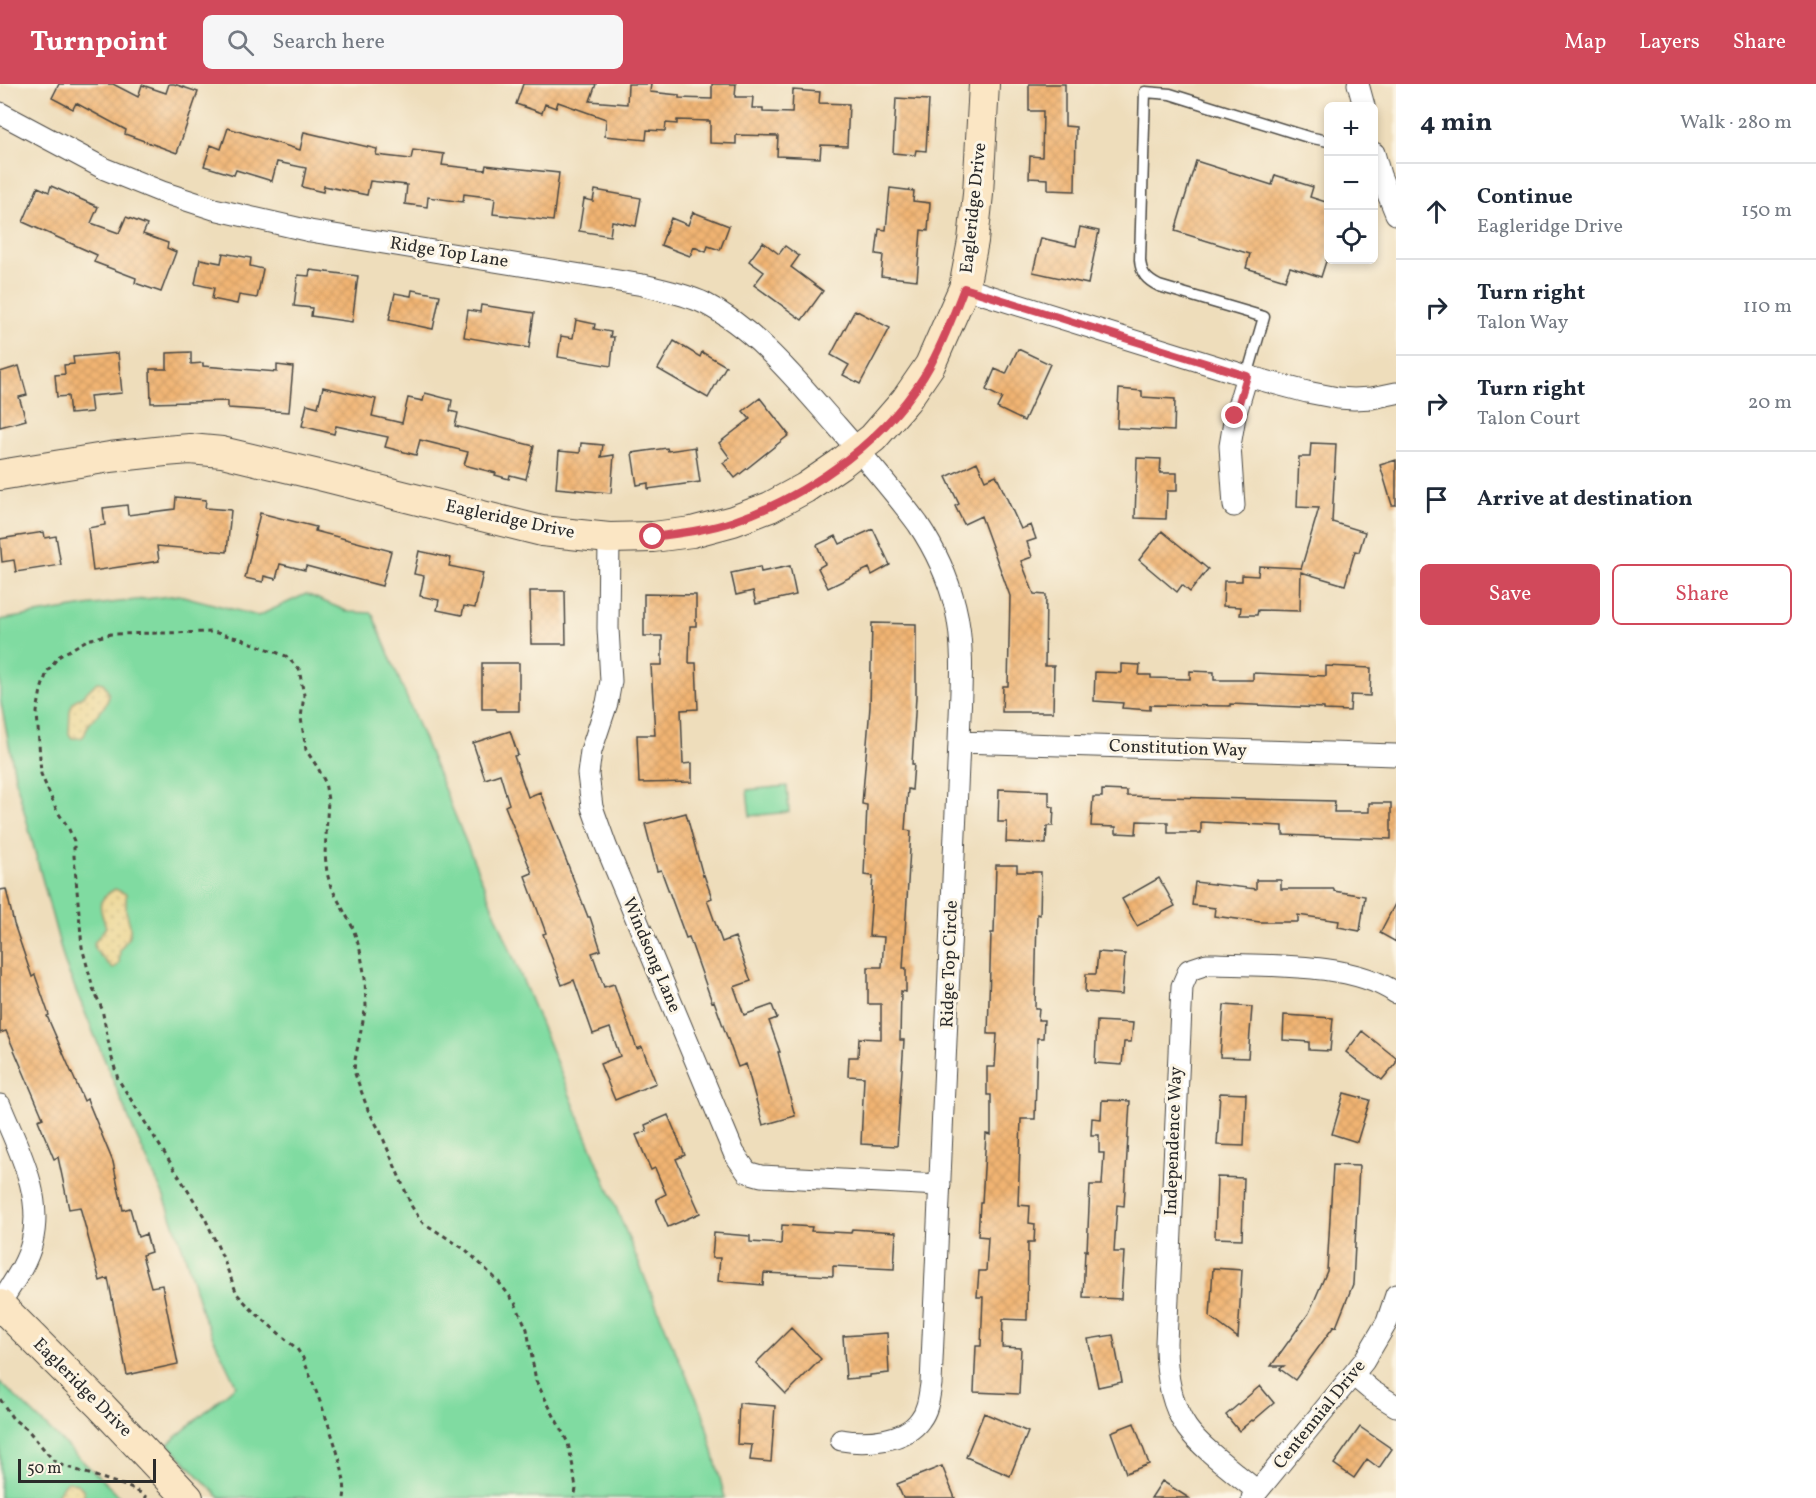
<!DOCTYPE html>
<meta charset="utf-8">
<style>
body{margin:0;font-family:Vollkorn,serif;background:#f6f6f7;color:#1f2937}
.controls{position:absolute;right:18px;top:18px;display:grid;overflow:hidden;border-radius:9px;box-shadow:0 3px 9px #0003}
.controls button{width:54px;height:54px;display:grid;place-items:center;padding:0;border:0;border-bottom:2px solid #e0e1e3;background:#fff;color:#1f2937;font:30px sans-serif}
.scale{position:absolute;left:18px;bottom:15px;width:138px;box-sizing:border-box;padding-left:6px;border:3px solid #2b2b2b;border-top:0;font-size:16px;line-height:21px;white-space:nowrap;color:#2b2b2b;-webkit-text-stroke:4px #fcf5e5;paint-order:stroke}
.stop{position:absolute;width:18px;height:18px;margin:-14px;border:4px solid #d1495b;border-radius:50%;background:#fff}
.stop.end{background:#d1495b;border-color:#fff;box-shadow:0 2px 6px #0008}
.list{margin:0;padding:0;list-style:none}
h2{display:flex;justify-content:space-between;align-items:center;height:78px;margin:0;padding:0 24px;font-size:26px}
h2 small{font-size:20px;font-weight:400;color:#747a83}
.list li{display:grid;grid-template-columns:39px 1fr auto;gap:18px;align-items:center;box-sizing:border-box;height:96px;padding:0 24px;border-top:2px solid #e0e1e3}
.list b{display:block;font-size:22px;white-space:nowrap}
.list p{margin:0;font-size:20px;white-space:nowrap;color:#747a83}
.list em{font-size:20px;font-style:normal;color:#747a83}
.actions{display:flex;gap:12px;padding:18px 24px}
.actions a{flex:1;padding:14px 0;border:2px solid #d1495b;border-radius:9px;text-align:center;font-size:21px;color:#d1495b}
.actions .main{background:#d1495b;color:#fff}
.icon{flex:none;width:33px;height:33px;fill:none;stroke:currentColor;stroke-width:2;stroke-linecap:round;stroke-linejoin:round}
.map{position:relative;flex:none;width:1396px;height:1414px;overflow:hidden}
header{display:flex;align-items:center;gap:36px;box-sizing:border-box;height:84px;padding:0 30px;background:#d1495b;color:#fff}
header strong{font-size:28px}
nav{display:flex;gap:33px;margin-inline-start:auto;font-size:21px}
.search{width:420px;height:54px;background:#f6f6f7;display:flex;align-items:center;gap:15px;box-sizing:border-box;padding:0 21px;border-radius:9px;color:#747a83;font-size:22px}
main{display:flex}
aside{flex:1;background:#fff}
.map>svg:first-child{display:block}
</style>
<header>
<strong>Turnpoint</strong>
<div class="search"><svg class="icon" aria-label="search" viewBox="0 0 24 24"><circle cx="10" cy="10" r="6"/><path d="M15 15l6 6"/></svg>Search here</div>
<nav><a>Map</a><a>Layers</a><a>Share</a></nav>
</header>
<main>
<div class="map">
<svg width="1396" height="1414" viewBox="0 0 1396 1414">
<defs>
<pattern id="sand-dots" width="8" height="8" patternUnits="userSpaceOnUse" patternTransform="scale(1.5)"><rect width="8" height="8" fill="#eeda9e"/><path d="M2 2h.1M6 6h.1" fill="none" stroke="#cb8" stroke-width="1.8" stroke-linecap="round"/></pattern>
<pattern id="building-cross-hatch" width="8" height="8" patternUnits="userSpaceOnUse" patternTransform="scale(1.5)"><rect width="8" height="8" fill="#f1b472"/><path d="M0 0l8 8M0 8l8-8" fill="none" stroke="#cf9b63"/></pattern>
</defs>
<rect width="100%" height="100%" fill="#fcf5e5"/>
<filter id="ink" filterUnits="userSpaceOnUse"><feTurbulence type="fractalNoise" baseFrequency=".0167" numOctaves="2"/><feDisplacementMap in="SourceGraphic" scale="12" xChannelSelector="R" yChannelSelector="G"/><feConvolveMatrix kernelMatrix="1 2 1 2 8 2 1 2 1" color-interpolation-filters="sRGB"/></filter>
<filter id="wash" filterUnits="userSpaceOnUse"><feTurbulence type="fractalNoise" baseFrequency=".008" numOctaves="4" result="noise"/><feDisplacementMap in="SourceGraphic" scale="24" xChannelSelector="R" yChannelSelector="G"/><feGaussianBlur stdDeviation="1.35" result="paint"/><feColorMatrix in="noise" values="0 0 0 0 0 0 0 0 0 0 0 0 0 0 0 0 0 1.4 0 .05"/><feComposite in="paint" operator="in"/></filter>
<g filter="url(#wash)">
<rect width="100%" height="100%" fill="#edb"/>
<!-- grass -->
<path fill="#80dba1" stroke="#568366" stroke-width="1.5" d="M306,510L349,528L372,529L670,1255L703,1329L725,1414H220L168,1360L236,1301L203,1232L186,1174L165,1115L133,1045L65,880L16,697L0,614V536L85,522L179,511L258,532Z
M787,702L789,728L750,732L747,706Z
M0,1298L121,1414H0Z"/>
<!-- sand -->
<path fill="url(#sand-dots)" stroke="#8c8264" stroke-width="1.5" d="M97,598L103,599C118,617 98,627 89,640C83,650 88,655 72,654L69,650L70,627L72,621L74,617L84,611Z
M115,805L126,810V827L130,841V851L120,866L119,880L113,885L95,866L94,859L106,843C100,825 94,817 115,805Z
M68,1397C77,1398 86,1404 84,1414H53C63,1408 59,1402 68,1397Z"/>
<g id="blocks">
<!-- building -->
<path fill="url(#building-cross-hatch)" d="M59,0H113L138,13L142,1L166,9L169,0H174L198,8L177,69L125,50L126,46L76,19L73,25L52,14Z
M523,0H596L590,17L627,20L628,0H651L650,8L679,11V14L712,15V0H736L735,13H753L752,24H763V28L792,29L793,6L820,8L819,19L849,20L847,62L821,61L820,74L777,72L778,52L736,51V60L710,59V37L677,36V40L666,39L665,47L647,46L646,56L605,52L606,35L558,18L556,24L545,20L542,29L516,20Z
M1029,0H1065V42L1076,43L1075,107L1048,106V95L1029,94L1030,72L1042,73L1043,27H1029Z
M896,14L929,16L926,67L916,66L915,71L893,69Z
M228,44L300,66L304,48L377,65L376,71L411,75L413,66L444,70L442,81L485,86L486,81L559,89L553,137L493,130L495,114L464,110L463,118L428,113L427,123L405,120L407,101L370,97L367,111L324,102L323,108L302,103L306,84L277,78L272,97L236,86L234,91L204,82L211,61L221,65Z
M1196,77L1272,101L1275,91L1313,103L1310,113L1329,119V168L1321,193L1290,183L1285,196L1246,184L1250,170L1175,147Z
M51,102L98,123L91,139L119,149L126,133L147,141L143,150L168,159L167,164L176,168L161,208L135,199L136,194L94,178L97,171L23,138L38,103L49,108Z
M890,104L914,107L913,117L930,119L928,147L921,146L917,196L881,192L883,171L876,170L879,145L886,146Z
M595,106L641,114L636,142L612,137L610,152L579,147L584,115L593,117Z
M693,128L729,142L720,166L708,162L706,168L694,163L690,172L661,161L671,134L688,141Z
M1080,143L1099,147L1088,200L1033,188L1041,154L1076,162Z
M763,158L779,170L785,162L799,172L791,183L823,207L802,236L754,201L764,188L749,177Z
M223,169L251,174L250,182L263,185L257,214L239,211L237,220L212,215L214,204L195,200L200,175L221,179Z
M310,186L358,192L352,238L311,232L312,224L294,222L298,191L309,192Z
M412,206L440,211L433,245L389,236L395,209L411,212Z
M481,221L534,229L529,264L464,253L468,226L480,228Z
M855,226L890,244L860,300L843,291L849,281L831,271Z
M576,236L595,240L594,245L611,248L610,253H614L611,282L558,273L561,252L573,254Z
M674,257L700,273L702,268L726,282L708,314L658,285Z
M1018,265L1050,280L1024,337L997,324L1002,314L986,306L995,285L1006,290Z
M191,268V280L203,279V282L277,288V281L293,283L289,328L228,324V317L151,319L150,285H167V269Z
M118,269L122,309L90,312L92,328L70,330L68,312L57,313L55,291L65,290L64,281L74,280L73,273Z
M19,282L27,311L19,313L26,336L0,343V288Z
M323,303L376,315L372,332L402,339L408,314L423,317L425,309L452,316L450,327L458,329L455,342L534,362L526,395L510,391L509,395L495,391L496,389L464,381L468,368L420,356L416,371L385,363L388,353L336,342L334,350L302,342L307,320L318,323Z
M1119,305L1142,307V313L1175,315L1174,347L1117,344Z
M760,314L789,351L735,394L723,379L730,374L719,359L750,335L743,327Z
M581,359L603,361L601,373L614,371L611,409L556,404L559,367L580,369Z
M1311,359L1336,360L1332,438L1365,448L1359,468L1355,467L1345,501L1301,488L1300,527L1258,526L1257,531H1240L1241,523L1223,522L1224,497H1242V491L1258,492L1259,482L1301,484V485L1319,424L1297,423L1299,373H1310Z
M695,363L700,398L648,405V399L637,401L632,369L667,364L668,367Z
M1137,374L1161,375L1160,389H1177V407H1167L1166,435L1135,434Z
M1396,376V421H1392L1380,381Z
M977,378L985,396L996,391L1021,445L1031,441L1036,455L1027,458L1032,473L1021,477L1034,510L1046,511L1045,582H1054L1053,628H1002L1003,602H1008L1010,512L981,432L964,440L955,422L959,420L946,393Z
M176,413L206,416L205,424L231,426L227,468L157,462L159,477L93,487L88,444L105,441L103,424L127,421L128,431L175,425Z
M260,429L316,443L315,447L391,467L382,502L306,482L305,486L280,480L276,495L264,492L263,498L245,494Z
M873,445L890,481L872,491L869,484L828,504L818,484L825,480L817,461L836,452L840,460Z
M1162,447L1208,485L1190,508L1182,501L1177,508L1139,476Z
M44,448L45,454L56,452L61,481L16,488L14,476L2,478L0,455Z
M419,467L451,474L449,482L483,489L475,524L464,522L462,531L437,526L439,516L420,512L424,492L414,490Z
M790,482L796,511L756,520L753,507L736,511L731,489L760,483L761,488Z
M530,507H565L566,560H531Z
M644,510L696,511V542H690L689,579H696L698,625L681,626L683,680L692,679V698L639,699L637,651H655L651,581H662V552H644Z
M872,539L916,540V613L912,680H914L912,706L908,705L905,746L911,747L903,884H906V908L901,907L900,956H904L897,1062L861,1060L864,993L848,992L849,973H858L859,954L881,955V920H868V883H882L884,853L869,852L873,792L864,791L867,721L862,720L870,623Z
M482,579H519V627H497L496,625H482Z
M1121,580L1140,581L1139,591H1151V594L1190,595V587L1214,588V596H1253V589L1326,592V582L1371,584L1370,612L1351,611L1350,627L1324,626V624L1230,620V622L1150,621V626L1122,624L1123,619L1094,617L1095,588L1121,589Z
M510,647L518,671L514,672L528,713L540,708L588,833H590L601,866L592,869L604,903L614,900L637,965L642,963L656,999L615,1016L600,980L620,972L610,944L593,950L574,896L562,901L543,850L546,849L525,792L532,789L505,722L509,720L500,690L485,695L473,659Z
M999,705L1049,707V722L1054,723L1053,742H1047L1046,760L1006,758L1007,738H998Z
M1102,706L1127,707V712L1335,717L1334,728H1369V719H1391V755L1283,751V742L1201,738V749H1168V738L1137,737L1136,750L1116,749V743L1091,742L1093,713H1102Z
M686,729L703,792L704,791L712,814L707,816L722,858L735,853L751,897L734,903L744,931L772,921L777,934L769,937L780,968H778L795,1032L763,1041L746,980L738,983L714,917L712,918L689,853L686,854L661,786L657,787L645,740Z
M996,781H1017V788H1041L1040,831L1037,830L1035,924H1039L1038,936H1044L1043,954H1037L1035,1035H1021L1018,1121L1030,1122L1029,1139L1035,1140L1034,1158H1028L1027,1236L1003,1235L1002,1263L1021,1264L1019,1310L974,1308L976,1262H981L983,1213H977L979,1187H986L988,1153L978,1152L980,1119H982L986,1050L991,1051V1011H987V983H995L997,950H988L991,849H994Z
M1159,794L1175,822L1137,842L1122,815Z
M1256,796H1281V805H1334V807L1365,812L1360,847L1338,843L1339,837L1298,831V838H1260L1214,832L1215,824L1192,821L1195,798L1256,805Z
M6,805L14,840L32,893L35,891L49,931L47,932L84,1017L87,1015L113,1078L123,1126L130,1124L138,1153L146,1150L151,1168L142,1171L151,1203L162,1201L178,1280L127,1291L108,1194L100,1197L80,1123L69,1125L58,1073L54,1075L38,1036L43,1034L6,947L0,949V806Z
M1396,818V858L1380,849Z
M1098,868L1125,870L1122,911L1085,908L1086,890H1096Z
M1224,921L1252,923L1248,974L1220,973Z
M1284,931L1333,934L1330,967L1309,966V958L1283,956Z
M1097,937L1133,939L1131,958H1124L1122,981L1095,979Z
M1362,947L1396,974V979L1382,996L1346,968Z
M1220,1009L1246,1010L1244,1062L1217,1061Z
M1344,1009L1370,1016L1357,1058L1332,1050Z
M1102,1016L1130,1017L1124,1122L1117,1121L1114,1168H1124L1121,1215L1083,1213L1085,1166L1087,1167L1090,1101H1102L1104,1069H1099V1051H1091L1092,1034L1101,1035Z
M668,1031L685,1071L676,1075L700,1129L668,1143L656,1115L666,1110L655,1084L651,1086L636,1051L647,1047L645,1041Z
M1333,1081L1359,1082L1353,1200L1336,1243L1334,1242L1295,1296L1280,1285L1284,1282H1271L1309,1229L1327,1187Z
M1217,1093L1244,1094L1242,1155L1215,1154Z
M782,1141L812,1143L811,1147L851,1149L852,1145L896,1148L894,1185L833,1182V1192L764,1189L763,1201L718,1197L720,1174H712L714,1149L750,1152V1158L781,1160Z
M1213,1184L1242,1186L1238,1254L1210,1233Z
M791,1244L821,1275L786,1310L756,1279Z
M887,1249L889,1289L870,1291V1293L846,1295L843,1252Z
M1113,1251L1122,1298L1098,1303L1088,1255Z
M1260,1302L1274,1319L1253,1337L1252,1336L1239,1347L1226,1331Z
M739,1319L775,1322L771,1378L750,1376L752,1361L737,1360Z
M984,1329L1028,1348L1010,1392L966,1373Z
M1134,1339L1149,1380L1126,1389L1111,1348Z
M1360,1343L1392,1365L1379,1384L1367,1375L1354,1394L1334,1380Z
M942,1382L955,1414H903L897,1400Z
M1162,1397L1189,1414H1151Z"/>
</g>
</g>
<g filter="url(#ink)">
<use href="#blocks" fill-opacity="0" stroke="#484641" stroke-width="1.5"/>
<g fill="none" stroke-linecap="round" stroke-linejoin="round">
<defs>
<path id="lane" d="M1247,292L1264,233L1159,202C1147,196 1141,190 1140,176L1145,8L1170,10L1308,53L1328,57"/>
<path id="street" d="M1358,0L1364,22
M0,29L105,85L162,108L214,125L310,147L643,201C663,206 685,210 704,219C757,246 798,298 837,342C864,373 893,406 918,440C934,464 948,494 955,522C966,566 960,614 959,658L931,1300C929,1313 928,1326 920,1336C905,1358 865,1360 841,1356
M1374,69L1380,91L1396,130
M964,204L1247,292L1307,308L1338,314L1354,315L1372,314L1396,309
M1234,422L1230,362L1235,332L1247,292
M609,454L608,544L611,597L607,619L591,667L588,690L592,723L606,762L734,1069L747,1088L761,1092L940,1101
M959,658L1396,671
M0,1021C17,1063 44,1110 32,1158C27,1180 12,1200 0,1219
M1353,1291L1372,1307L1396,1322
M1257,1407C1237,1390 1202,1365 1187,1344C1170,1320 1166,1289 1166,1259L1182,902L1189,886L1207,880H1216C1269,882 1352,878 1396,909
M1252,1414L1364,1277L1387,1238L1396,1211"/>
<path id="secondary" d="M0,391L110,373L165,367L190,365L222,368L319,391L542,447L609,454L653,453L692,448L733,437L770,423L805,404L840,380L873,354L906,316L930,281L964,204L973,157L978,110L984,0
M0,1221L101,1322L188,1414"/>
</defs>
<!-- lane casing -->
<use href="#lane" stroke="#484641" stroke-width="13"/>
<!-- street casing -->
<use href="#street" stroke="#484641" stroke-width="23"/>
<!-- secondary casing -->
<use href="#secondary" stroke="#484641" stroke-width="32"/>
<!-- path -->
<path stroke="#484641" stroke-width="3" stroke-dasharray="4.5 4.5" stroke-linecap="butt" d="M0,1315L13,1335L27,1345L53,1376L61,1381L126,1402L141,1409L147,1414
M344,1414C350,1387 314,1303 303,1274L297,1265L252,1226L237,1210L223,1174L205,1134L118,995L111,971L102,925L93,904L82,863L74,772V757L68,743L57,727L41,690L37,628L41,606L47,588L58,573L87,556L111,550L213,548L241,555L286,572L299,585L304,611L301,634L306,666L318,684L325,698L328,716L325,770L327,789L331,803L353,844L360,866L365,894L366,922L355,976L354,987L368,1026L380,1047L412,1123L422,1138L466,1166L498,1197L515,1219L527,1245L536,1297L568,1359L573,1383L576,1405L574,1414"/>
<!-- lane -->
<use href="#lane" stroke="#fff" stroke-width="10"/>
<!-- street -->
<use href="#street" stroke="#fff" stroke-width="21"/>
<!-- secondary -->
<use href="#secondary" stroke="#fbe6c4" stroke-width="30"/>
</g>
</g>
<g fill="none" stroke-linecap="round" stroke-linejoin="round" filter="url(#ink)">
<!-- route -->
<path stroke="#d1495b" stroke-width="8" d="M653,453C680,449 708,446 734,437C811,411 892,352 931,280C944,256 954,230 964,204L1247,292L1235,332"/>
</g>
<g text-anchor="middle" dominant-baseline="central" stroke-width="6" stroke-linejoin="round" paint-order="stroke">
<!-- street labels -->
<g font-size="18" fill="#2b2b2b" stroke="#fcf5e5">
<text transform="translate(974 124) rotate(-84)">Eagleridge Drive</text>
<text transform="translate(449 169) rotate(9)">Ridge Top Lane</text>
<text transform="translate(510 436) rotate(12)">Eagleridge Drive</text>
<text transform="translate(1178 665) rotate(2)">Constitution Way</text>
<text transform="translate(651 871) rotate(67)">Windsong Lane</text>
<text transform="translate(950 880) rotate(-88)">Ridge Top Circle</text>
<text transform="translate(1174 1057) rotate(-88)">Independence Way</text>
<text transform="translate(82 1304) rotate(45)">Eagleridge Drive</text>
<text transform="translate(1320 1331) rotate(-51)">Centennial Drive</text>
</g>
</g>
</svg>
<div class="controls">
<button>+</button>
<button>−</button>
<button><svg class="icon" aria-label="locate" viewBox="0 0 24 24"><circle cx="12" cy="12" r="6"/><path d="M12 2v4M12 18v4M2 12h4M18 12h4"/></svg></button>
</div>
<div class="scale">50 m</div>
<div class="stop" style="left:653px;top:453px"></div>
<div class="stop end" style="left:1235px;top:332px"></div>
</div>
<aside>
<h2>4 min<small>Walk · 280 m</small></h2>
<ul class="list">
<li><svg class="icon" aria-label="ahead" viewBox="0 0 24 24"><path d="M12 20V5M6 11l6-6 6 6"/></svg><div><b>Continue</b><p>Eagleridge Drive</p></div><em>150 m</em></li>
<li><svg class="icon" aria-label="right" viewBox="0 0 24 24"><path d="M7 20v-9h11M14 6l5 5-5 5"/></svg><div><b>Turn right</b><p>Talon Way</p></div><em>110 m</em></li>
<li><svg class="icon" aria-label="right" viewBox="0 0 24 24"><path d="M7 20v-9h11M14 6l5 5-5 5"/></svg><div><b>Turn right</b><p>Talon Court</p></div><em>20 m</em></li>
<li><svg class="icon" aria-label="arrive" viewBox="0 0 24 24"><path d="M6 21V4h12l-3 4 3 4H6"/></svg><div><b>Arrive at destination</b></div></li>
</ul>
<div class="actions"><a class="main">Save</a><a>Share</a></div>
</aside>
</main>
